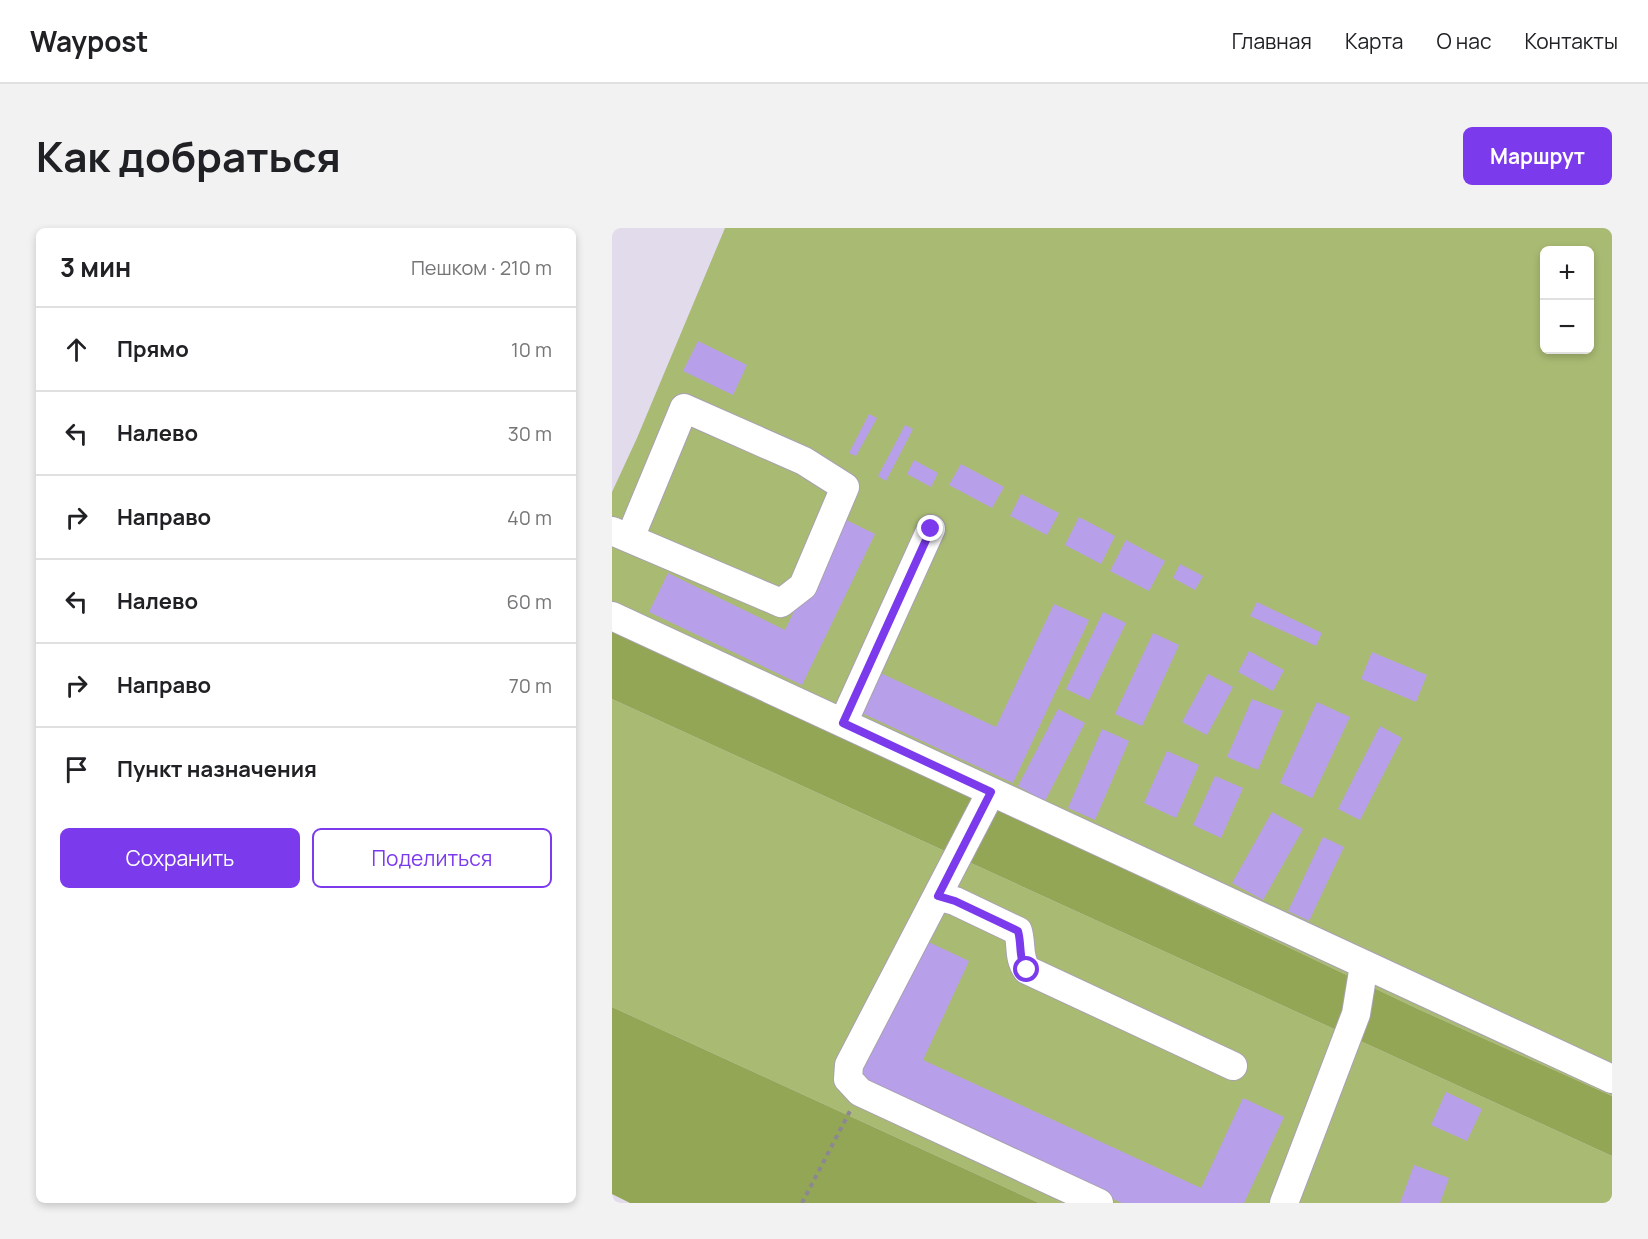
<!DOCTYPE html>
<html lang="ru">
<meta charset="utf-8">
<style>
body{margin:0;font-family:Manrope,sans-serif;background:#f2f2f2;color:#202124}
.controls{position:absolute;right:18px;top:18px;display:grid;overflow:hidden;border-radius:9px;box-shadow:0 3px 9px #0003}
.controls button{width:54px;height:54px;display:grid;place-items:center;padding:0;border:0;border-bottom:2px solid #e0e0e0;background:#fff;color:#202124;font:30px sans-serif}
.stop{position:absolute;width:18px;height:18px;margin:-14px;border:4px solid #7c3aed;border-radius:50%;background:#fff}
.stop.end{background:#7c3aed;border-color:#fff;box-shadow:0 2px 6px #0008}
.list{margin:0;padding:0;list-style:none}
h2{display:flex;justify-content:space-between;align-items:center;height:78px;margin:0;padding:0 24px;font-size:26px}
h2 small{font-size:20px;font-weight:400;color:#757577}
.list li{display:grid;grid-template-columns:39px 1fr auto;gap:18px;align-items:center;box-sizing:border-box;height:84px;padding:0 24px;border-top:2px solid #e0e0e0}
.list b{display:block;font-size:22px;white-space:nowrap}
.list em{font-size:20px;font-style:normal;color:#757577}
.actions{display:flex;gap:12px;padding:18px 24px}
.actions a{flex:1;padding:14px 0;border:2px solid #7c3aed;border-radius:9px;text-align:center;font-size:21px;color:#7c3aed}
.actions .main{background:#7c3aed;color:#fff}
.icon{flex:none;width:33px;height:33px;fill:none;stroke:currentColor;stroke-width:2;stroke-linecap:round;stroke-linejoin:round}
.map{position:relative;flex:none;width:1000px;height:975px;overflow:hidden;border-radius:9px}
header{display:flex;align-items:center;gap:36px;box-sizing:border-box;height:84px;padding:0 30px;background:#fff;border-bottom:2px solid #e0e0e0}
header strong{font-size:28px}
nav{display:flex;gap:33px;margin-inline-start:auto;font-size:21px}
.intro{display:flex;align-items:center;justify-content:space-between;box-sizing:border-box;height:144px;padding:0 36px}
h1{margin:0;font-size:42px}
.button{padding:15px 27px;border-radius:9px;background:#7c3aed;color:#fff;font-size:21px;font-weight:700}
main{display:flex;gap:36px;padding:0 36px}
aside{flex:1;background:#fff;border-radius:9px;box-shadow:0 3px 9px #0003}
.map>svg:first-child{display:block}
</style>
<header>
<strong>Waypost</strong>
<nav><a>Главная</a><a>Карта</a><a>О нас</a><a>Контакты</a></nav>
</header>
<div class="intro"><h1>Как добраться</h1><a class="button">Маршрут</a></div>
<main>
<aside>
<h2>3 мин<small>Пешком · 210 m</small></h2>
<ul class="list">
<li><svg class="icon" aria-label="ahead" viewBox="0 0 24 24"><path d="M12 20V5M6 11l6-6 6 6"/></svg><div><b>Прямо</b></div><em>10 m</em></li>
<li><svg class="icon" aria-label="left" viewBox="0 0 24 24"><path d="M17 20v-9H6M10 6l-5 5 5 5"/></svg><div><b>Налево</b></div><em>30 m</em></li>
<li><svg class="icon" aria-label="right" viewBox="0 0 24 24"><path d="M7 20v-9h11M14 6l5 5-5 5"/></svg><div><b>Направо</b></div><em>40 m</em></li>
<li><svg class="icon" aria-label="left" viewBox="0 0 24 24"><path d="M17 20v-9H6M10 6l-5 5 5 5"/></svg><div><b>Налево</b></div><em>60 m</em></li>
<li><svg class="icon" aria-label="right" viewBox="0 0 24 24"><path d="M7 20v-9h11M14 6l5 5-5 5"/></svg><div><b>Направо</b></div><em>70 m</em></li>
<li><svg class="icon" aria-label="arrive" viewBox="0 0 24 24"><path d="M6 21V4h12l-3 4 3 4H6"/></svg><div><b>Пункт назначения</b></div></li>
</ul>
<div class="actions"><a class="main">Сохранить</a><a>Поделиться</a></div>
</aside>
<div class="map">
<svg width="1000" height="975" viewBox="0 0 1000 975">
<rect width="100%" height="100%" fill="#e2dbeb"/>
<!-- green -->
<path fill="#a9bb73" fill-rule="evenodd" d="M113,0H1000V868L806,781L0,397V264L25,210ZM933,22H978V122H933Z
M0,471L1000,928V975H427L0,779Z"/>
<!-- forest -->
<path fill="#93a655" d="M0,397L806,781L1000,868V928L0,471Z
M0,779L427,975H18L0,966Z"/>
<!-- building -->
<path fill="#b89fea" d="M86,113L135,137L121,167L71,143Z
M257,186L265,190L244,228L237,225Z
M293,197L301,201L274,253L266,248Z
M302,232L326,245L319,259L295,246Z
M349,236L392,259L380,280L337,257Z
M409,266L447,285L435,307L398,288Z
M228,289L263,306L190,457L37,384L56,345L173,402Z
M467,289L503,308L489,336L453,317Z
M514,312L553,333L537,363L498,343Z
M568,336L591,348L583,362L561,350Z
M645,374L710,405L704,418L638,388Z
M442,376L477,392L401,555L241,481L260,441L384,499Z
M491,384L514,395L477,472L454,461Z
M541,405L567,417L530,498L503,486Z
M637,423L672,442L661,463L626,444Z
M760,424L815,447L804,474L749,451Z
M596,446L621,459L595,507L570,494Z
M640,471L671,483L646,542L615,529Z
M705,474L738,489L700,570L668,555Z
M446,481L473,495L433,573L406,558Z
M768,498L790,510L748,592L726,581Z
M490,501L517,513L483,592L456,580Z
M555,523L587,537L564,590L532,575Z
M603,548L631,560L609,610L581,597Z
M660,584L691,601L651,672L620,655Z
M711,609L732,619L697,693L676,683Z
M308,710L357,733L311,832L589,960L631,870L672,889L632,975H510L242,852Z
M834,864L870,881L855,913L819,897Z
M802,937L837,950L828,975H788Z"/>
<g fill="none" stroke-linecap="round" stroke-linejoin="round">
<defs>
<path id="minor" d="M0,303L169,375L191,358L233,259L192,233L72,180L18,310
M0,388L1000,851
M231,495L319,301
M379,564L325,668L343,673L406,703C410,717 406,730 415,742L621,838
M325,668L237,837L236,851L248,864L487,975
M672,975L744,786L752,737"/>
</defs>
<!-- minor casing -->
<use href="#minor" stroke="#a8a1b0" stroke-width="30"/>
<!-- path -->
<path stroke="#8c8792" stroke-width="4" stroke-dasharray="4.5 4.5" stroke-linecap="butt" d="M190,975L238,883"/>
<!-- minor -->
<use href="#minor" stroke="#fff" stroke-width="28"/>
</g>
<g fill="none" stroke-linecap="round" stroke-linejoin="round">
<!-- route -->
<path stroke="#7c3aed" stroke-width="8" d="M319,301L231,495L379,564L326,668L343,673L406,703C410,717 406,730 415,742"/>
</g>
</svg>
<div class="controls">
<button>+</button>
<button>−</button>
</div>
<div class="stop" style="left:415px;top:742px"></div>
<div class="stop end" style="left:319px;top:301px"></div>
</div>
</main>
